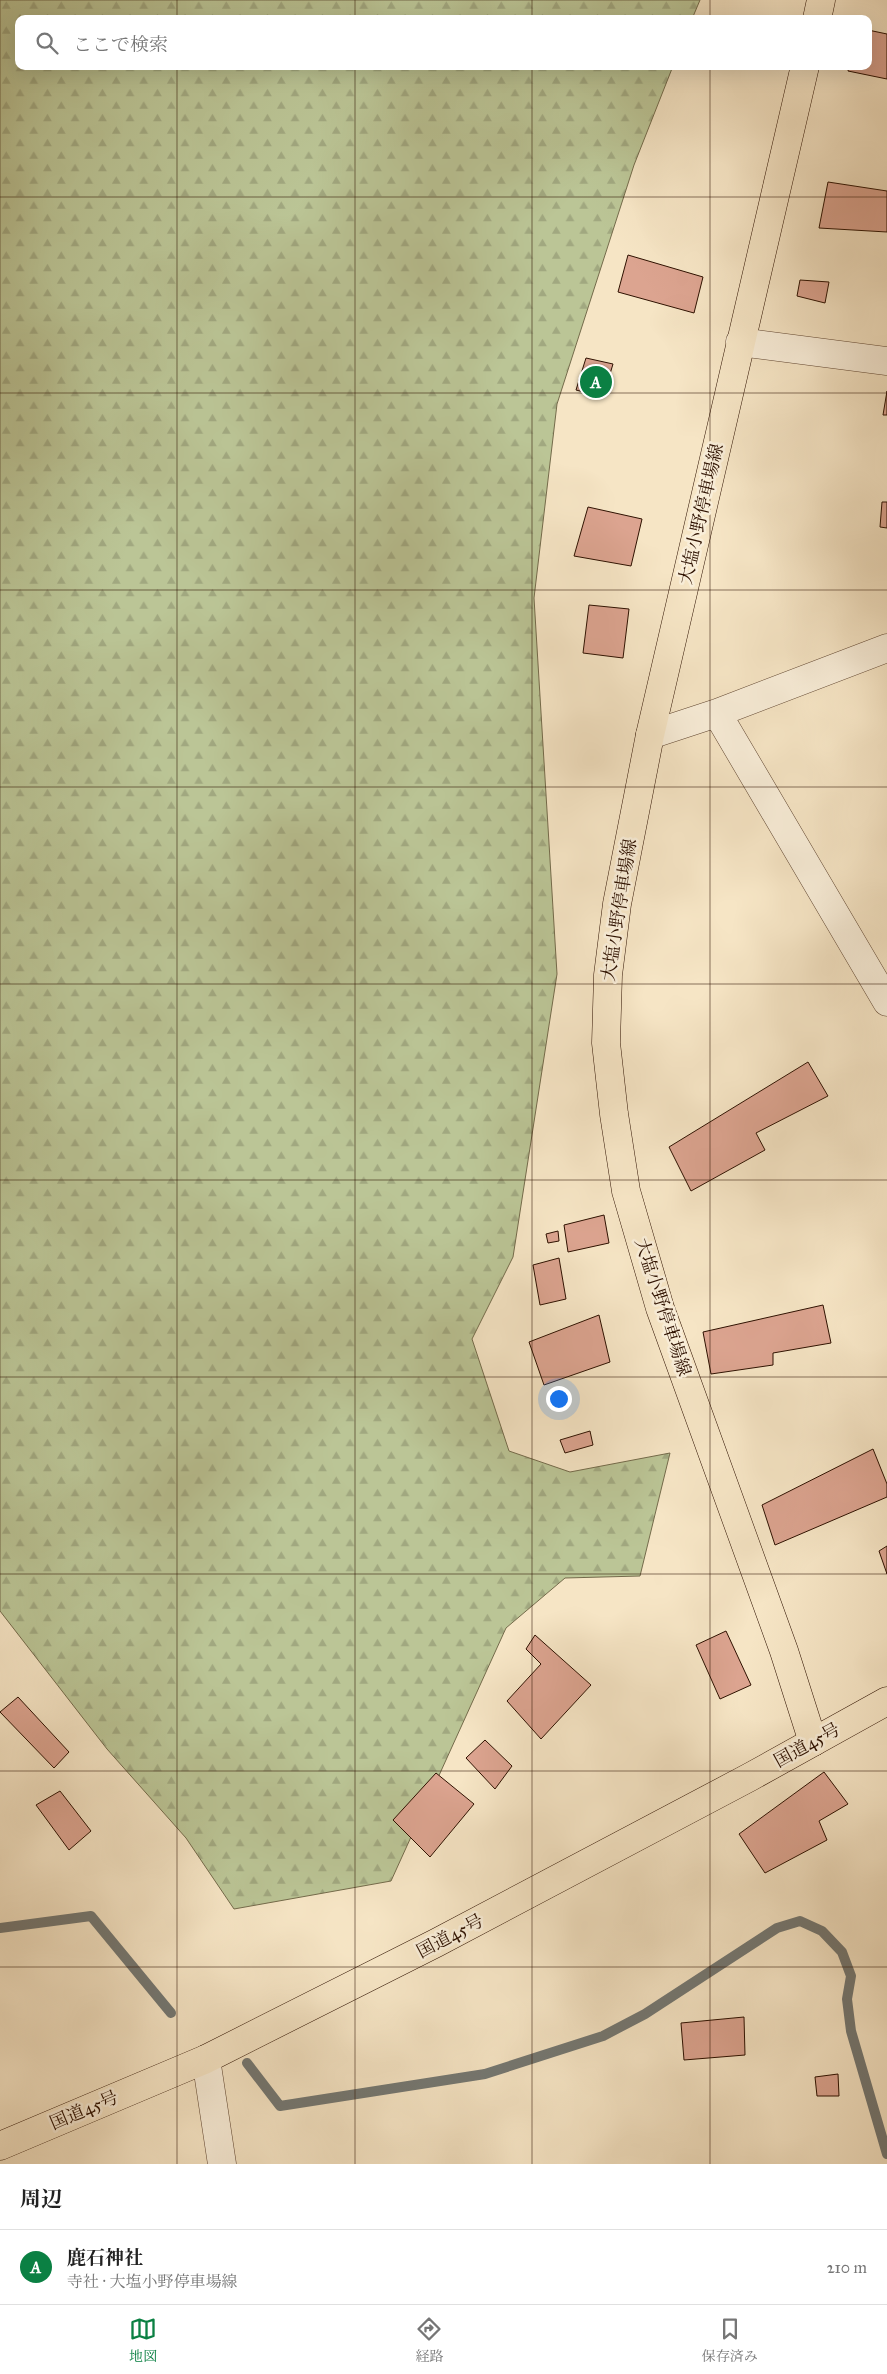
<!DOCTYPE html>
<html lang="ja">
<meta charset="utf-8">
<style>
body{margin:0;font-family:"IM FELL Great Primer","Noto Serif JP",serif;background:#f6f6f6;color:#222}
.you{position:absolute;left:558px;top:1398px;width:18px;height:18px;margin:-12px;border:4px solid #fff;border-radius:50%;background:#1a73e8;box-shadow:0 0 0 8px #1a73e833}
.badge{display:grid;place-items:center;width:32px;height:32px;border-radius:50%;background:#0b8043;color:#fff;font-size:16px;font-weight:700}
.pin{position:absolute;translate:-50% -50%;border:2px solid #fff;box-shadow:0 1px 5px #0006}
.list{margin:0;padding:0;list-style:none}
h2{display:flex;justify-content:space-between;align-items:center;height:65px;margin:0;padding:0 20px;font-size:21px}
h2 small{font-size:16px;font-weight:400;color:#767676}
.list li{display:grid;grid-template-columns:32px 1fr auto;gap:15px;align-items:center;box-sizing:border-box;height:75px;padding:0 20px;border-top:1px solid #e0e0e0}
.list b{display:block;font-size:19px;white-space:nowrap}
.list p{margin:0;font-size:16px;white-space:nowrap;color:#767676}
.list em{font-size:16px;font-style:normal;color:#767676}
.icon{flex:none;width:28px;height:28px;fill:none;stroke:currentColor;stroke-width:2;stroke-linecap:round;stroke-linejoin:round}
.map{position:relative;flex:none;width:887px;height:2164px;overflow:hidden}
.search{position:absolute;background:#fff;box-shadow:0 5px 20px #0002;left:15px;right:15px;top:15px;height:55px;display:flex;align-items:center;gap:12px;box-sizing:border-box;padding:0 18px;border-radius:10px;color:#767676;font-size:19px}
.sheet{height:140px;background:#fff}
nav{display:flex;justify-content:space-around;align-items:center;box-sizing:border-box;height:70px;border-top:1px solid #e0e0e0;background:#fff;font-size:14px;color:#767676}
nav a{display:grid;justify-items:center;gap:2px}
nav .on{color:#0b8043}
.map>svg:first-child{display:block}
</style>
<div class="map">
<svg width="887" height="2164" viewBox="0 0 887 2164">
<defs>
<pattern id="forest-firs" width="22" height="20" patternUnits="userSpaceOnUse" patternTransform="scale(1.25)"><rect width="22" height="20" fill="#bbc596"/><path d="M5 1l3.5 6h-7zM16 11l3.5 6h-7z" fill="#a1a880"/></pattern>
</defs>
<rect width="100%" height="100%" fill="#f6e5c5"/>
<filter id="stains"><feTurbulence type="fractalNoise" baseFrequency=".004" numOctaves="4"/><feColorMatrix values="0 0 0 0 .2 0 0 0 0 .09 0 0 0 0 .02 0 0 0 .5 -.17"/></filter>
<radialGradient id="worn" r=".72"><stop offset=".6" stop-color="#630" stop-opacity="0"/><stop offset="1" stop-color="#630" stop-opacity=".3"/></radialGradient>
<!-- forest -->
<path fill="url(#forest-firs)" stroke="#746b4b" d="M0,0H700L692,19H19V66H673L634,165L557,404L534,598L557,974L513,1257L472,1339L509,1451L570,1472L670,1453L640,1576L565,1578L506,1628L391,1881L234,1909L186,1838L107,1749L0,1611Z"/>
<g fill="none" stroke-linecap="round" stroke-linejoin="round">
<!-- stream -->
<path stroke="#747873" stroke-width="10" d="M0,1928L91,1916L171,2013
M247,2063L280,2106L485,2074L603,2036L645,2014L777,1928L800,1921L822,1931L842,1952L851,1976L847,1999L851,2031L887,2154"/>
</g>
<!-- building -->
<path fill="#dca490" stroke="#2e1100" d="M868,30L887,34V79L848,71L849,66H868Z
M828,182L887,191V232L819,228Z
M628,255L703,277L694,313L618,292Z
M800,280L829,282L825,303L797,296Z
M586,358L613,364L603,397L576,390Z
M887,391V415H883Z
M882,502H887V528L880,527Z
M588,507L642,519L631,566L574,556Z
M589,605L629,609L623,658L583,653Z
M808,1062L828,1096L756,1133L765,1150L691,1191L669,1147Z
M604,1215L609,1243L568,1252L564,1225Z
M558,1231L559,1241L548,1243L546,1234Z
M559,1258L566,1299L540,1305L533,1265Z
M823,1305L831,1343L773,1353V1365L711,1374L703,1332Z
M599,1315L610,1362L544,1385L529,1342Z
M590,1431L593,1445L565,1453L560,1440Z
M873,1449L887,1484V1497L775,1545L762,1505Z
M887,1546V1574L879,1551Z
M726,1631L751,1685L720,1699L696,1645Z
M535,1635L591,1685L541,1739L507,1701L541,1664L526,1649Z
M18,1697L69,1752L54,1768L0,1712Z
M485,1740L512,1766L495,1789L466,1758Z
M824,1772L848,1804L819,1821L827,1840L765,1873L739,1834Z
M436,1773L474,1804L430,1857L393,1820Z
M60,1791L91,1831L69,1850L36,1805Z
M744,2017L745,2055L684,2060L681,2023Z
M838,2074L839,2096H817L815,2077Z"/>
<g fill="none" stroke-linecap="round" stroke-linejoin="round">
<defs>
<path id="minor" d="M740,342L887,361
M717,713L887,1002
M650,735L717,713L887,648
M206,2059L222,2164"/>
<path id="major" d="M817,19L821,0
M805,66L650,735L617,904L608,975L606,1043L614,1114L626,1191L660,1308L784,1651L813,1742"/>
<path id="highway" d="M0,2146L206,2059L436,1943L750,1777L887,1701"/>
</defs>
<!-- minor casing -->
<use href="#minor" stroke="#604631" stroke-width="29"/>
<!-- major casing -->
<use href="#major" stroke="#2e1100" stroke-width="29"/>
<!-- highway casing -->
<use href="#highway" stroke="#2e1100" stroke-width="29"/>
<!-- minor -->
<use href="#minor" stroke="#f9eed9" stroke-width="28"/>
<!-- major -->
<use href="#major" stroke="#f6e5c5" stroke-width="28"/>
<!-- highway -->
<use href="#highway" stroke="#f6e5c5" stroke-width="28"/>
</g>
<!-- grid -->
<path fill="none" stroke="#2e1100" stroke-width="1" stroke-opacity="0.55" d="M177,0V19M355,0V19M532,0V19M710,0V19M177,66V2164M355,66V2164M532,66V2164M710,66V2164M0,197H887M0,393H887M0,590H887M0,787H887M0,984H887M0,1180H887M0,1377H887M0,1574H887M0,1771H887M0,1967H887"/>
<g text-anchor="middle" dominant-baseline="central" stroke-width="5" stroke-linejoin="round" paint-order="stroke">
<!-- street labels -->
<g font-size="18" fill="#2e1100" stroke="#f9eed9">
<text transform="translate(701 514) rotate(-77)">大塩小野停車場線</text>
<text transform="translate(619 910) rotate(-81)">大塩小野停車場線</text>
<text transform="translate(663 1307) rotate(72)">大塩小野停車場線</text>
<text transform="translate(807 1745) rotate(-29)">国道45号</text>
<text transform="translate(450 1936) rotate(-28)">国道45号</text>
<text transform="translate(84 2110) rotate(-23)">国道45号</text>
</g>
</g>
<rect width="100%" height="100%" filter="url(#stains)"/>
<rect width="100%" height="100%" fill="url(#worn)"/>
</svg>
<div class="you"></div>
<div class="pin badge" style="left:596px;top:382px">A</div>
<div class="search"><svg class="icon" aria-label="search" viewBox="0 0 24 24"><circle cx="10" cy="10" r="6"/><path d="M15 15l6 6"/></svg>ここで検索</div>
</div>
<section class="sheet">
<h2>周辺<small></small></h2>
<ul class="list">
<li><span class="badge">A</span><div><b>鹿石神社</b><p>寺社 · 大塩小野停車場線</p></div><em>210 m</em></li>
</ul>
</section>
<nav>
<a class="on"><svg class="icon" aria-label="map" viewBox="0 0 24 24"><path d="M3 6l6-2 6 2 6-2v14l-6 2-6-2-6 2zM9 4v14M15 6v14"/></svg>地図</a>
<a><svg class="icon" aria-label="directions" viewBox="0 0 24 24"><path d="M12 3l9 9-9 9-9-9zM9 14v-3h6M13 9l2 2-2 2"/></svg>経路</a>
<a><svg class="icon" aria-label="saved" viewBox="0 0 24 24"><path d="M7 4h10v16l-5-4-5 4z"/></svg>保存済み</a>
</nav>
